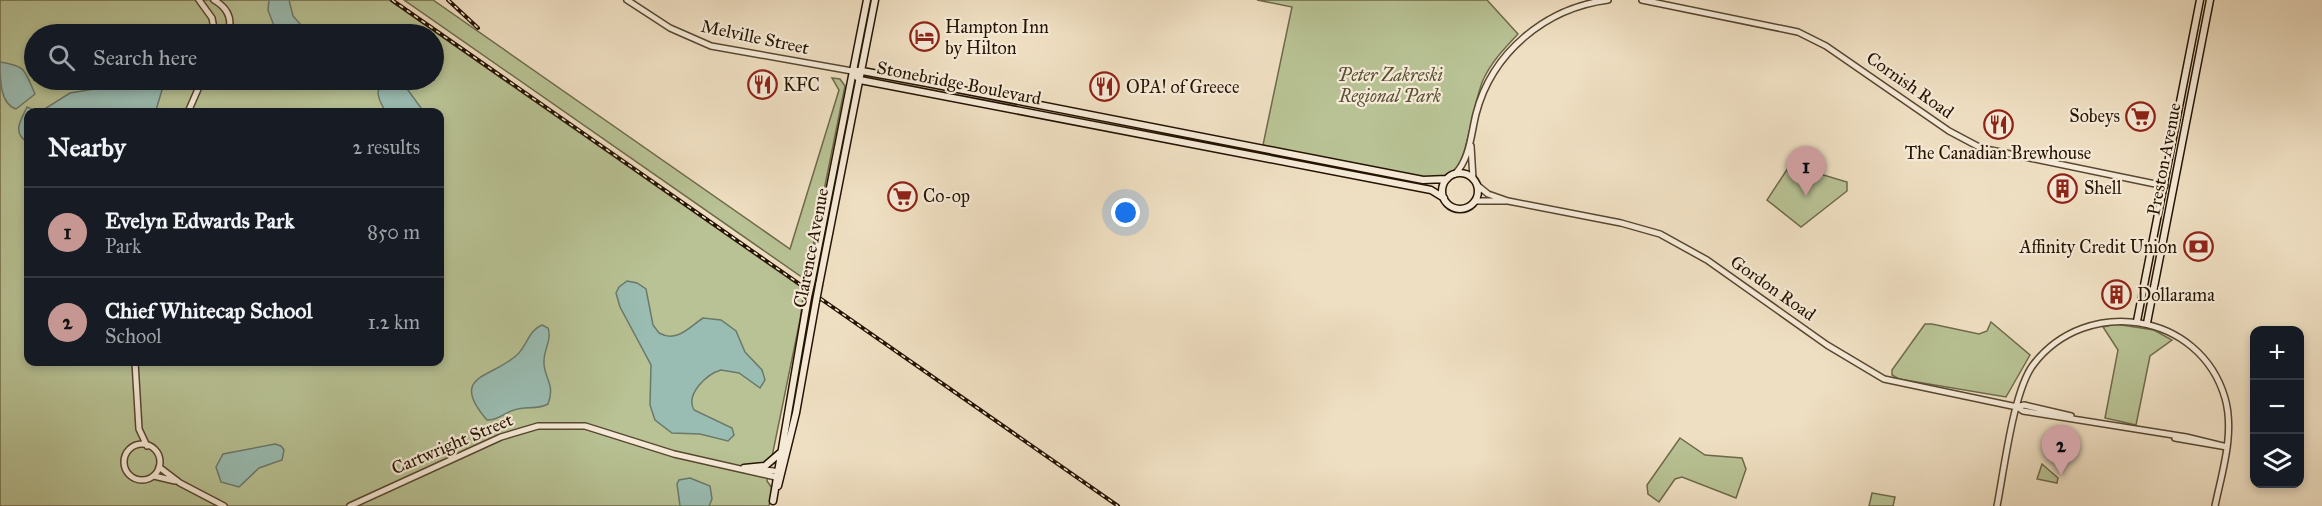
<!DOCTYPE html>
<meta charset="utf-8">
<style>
body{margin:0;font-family:"IM FELL Great Primer",serif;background:#20242c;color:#f1f3f6}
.controls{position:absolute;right:18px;bottom:18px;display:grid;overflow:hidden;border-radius:12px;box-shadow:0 3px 9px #0003}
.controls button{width:54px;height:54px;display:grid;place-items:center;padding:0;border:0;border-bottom:2px solid #363941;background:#171b24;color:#f1f3f6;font:30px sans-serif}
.you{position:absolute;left:1126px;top:213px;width:21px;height:21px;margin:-15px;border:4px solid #fff;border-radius:50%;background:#1a73e8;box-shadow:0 0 0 9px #1a73e833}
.badge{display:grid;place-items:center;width:39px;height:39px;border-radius:50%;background:#c59692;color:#111;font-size:20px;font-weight:700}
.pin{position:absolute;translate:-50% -50px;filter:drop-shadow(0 2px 3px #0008)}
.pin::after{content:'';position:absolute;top:32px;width:21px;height:18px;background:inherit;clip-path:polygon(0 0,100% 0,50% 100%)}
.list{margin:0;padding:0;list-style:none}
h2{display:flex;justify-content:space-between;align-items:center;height:78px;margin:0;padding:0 24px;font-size:26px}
h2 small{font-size:20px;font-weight:400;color:#9ea1a6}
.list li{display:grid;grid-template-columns:39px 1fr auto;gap:18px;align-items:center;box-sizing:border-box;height:90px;padding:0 24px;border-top:2px solid #363941}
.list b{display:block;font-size:22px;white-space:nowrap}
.list p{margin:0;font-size:20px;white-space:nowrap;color:#9ea1a6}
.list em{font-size:20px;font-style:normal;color:#9ea1a6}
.icon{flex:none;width:33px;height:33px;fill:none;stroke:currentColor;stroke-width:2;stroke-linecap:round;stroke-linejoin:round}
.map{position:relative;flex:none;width:2322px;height:506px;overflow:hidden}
.search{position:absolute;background:#171b24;box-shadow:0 3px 9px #0003;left:24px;top:24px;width:420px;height:66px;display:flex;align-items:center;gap:15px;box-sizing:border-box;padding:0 21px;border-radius:33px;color:#9ea1a6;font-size:22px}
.panel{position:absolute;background:#171b24;box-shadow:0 3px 9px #0003;left:24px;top:108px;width:420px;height:258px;border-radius:12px}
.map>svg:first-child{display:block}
</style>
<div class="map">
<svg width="2322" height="506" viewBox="0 0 2322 506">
<rect width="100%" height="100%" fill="#efdfc2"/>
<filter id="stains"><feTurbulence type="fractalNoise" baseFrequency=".00333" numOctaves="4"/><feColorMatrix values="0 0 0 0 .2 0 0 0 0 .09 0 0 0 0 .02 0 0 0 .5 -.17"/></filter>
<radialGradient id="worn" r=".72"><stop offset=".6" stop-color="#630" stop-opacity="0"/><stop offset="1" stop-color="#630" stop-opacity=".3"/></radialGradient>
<!-- green -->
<path fill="#b8c294" stroke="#6e6a4a" stroke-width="1.5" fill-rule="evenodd" d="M0,0H389L804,289L800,320L767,481L772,488L769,506H0ZM34,34H434V80H34ZM28,112H440V362H28Z
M404,0H433L790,249L839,90L832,78L840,79L845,86L806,280Z
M1257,0H1487L1518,34C1505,48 1492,61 1484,78C1473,100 1468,157 1455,171C1447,179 1436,181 1425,180L1263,145L1292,7Z
M1790,165L1847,182V191L1801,227L1767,200Z
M1991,322L2030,355L2006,397L1899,379L1892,375V370L1925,324H1932L1979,334L1987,331Z
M2115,324L2154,330L2172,340L2150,356L2136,425L2105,418L2118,350L2103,327Z
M1680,438L1705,455L1742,458L1746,469L1736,498L1682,477L1675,479L1659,502L1648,494L1647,485Z
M2042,464L2058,478L2057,483L2037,479Z
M1872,493L1895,497L1893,506H1869Z"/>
<!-- water -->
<path fill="#9abdb3" stroke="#6b796b" stroke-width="1.5" d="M269,0H289L293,16L309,34H277L268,10Z
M0,62C26,66 24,69 35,94L16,109C0,104 0,79 0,62Z
M106,80H165L156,110L154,112L115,110L109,112H28V143C12,132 20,122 27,107L36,111L43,110L70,93L94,89Z
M385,80L402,82L424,112H386C379,101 373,89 385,80Z
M627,281L637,283L646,289L653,325L659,333C677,343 689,327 703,318L721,320L736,331L745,352L762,370L765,380L760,388L739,373L721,370C707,374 685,394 694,410L732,428L734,435L728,441L700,434L672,433L655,420L650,405L651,365L620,307L616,293L619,287Z
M542,325L548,328C552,340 544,349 544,361C543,378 556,383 548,404C538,410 526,406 514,410C504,413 497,421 487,420C447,374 494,378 518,354C527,345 529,330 542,325Z
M275,444L281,446L284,450L282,460L259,468L239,487L221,482L216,467L223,454Z
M690,478L710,486L712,499L709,506H680L677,484L679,480Z"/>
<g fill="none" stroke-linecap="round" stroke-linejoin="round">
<defs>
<path id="tertiary" d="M199,0L212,18L215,34
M214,0C228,8 233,19 228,34
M627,0L670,28L711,46L852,71
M1642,0L1798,32L1826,46L1949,131L1981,148L2165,186
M188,112L202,80
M1471,146L1473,179
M1455,174C1470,159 1471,134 1476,114C1492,52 1546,8 1608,0
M1477,185L1488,194L1508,201L1621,223L1660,234L1707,260L1827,345L1884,379L2017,407L2023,411L2186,437L2227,447
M1475,201H1506
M135,362L139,429L147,446
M2017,407L2024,405L2071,416
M2175,438L2227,447
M124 462a18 18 0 1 1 36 0a18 18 0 1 1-36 0Z
M159,467L180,483L224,506
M758,469L781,472
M154,476L175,481
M350,506L501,437L538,426H585L674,454L780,478
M1997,506C2004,471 2013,392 2033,365C2086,295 2200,312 2225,398C2235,433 2222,472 2215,506"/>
<path id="secondary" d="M852,71L860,80L1431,190L1444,198
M852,71H862L927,83L1423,180L1447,179
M1442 191a18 18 0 1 1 36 0a18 18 0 1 1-36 0Z
M812,279L867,0
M819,285L875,0
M2137,321L2200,0
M2147,323L2210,0
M744,468L765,466L780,453
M778,486L796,413L816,301
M773,501L808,297"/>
</defs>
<!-- tertiary casing -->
<use href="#tertiary" stroke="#584630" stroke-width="8"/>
<!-- secondary casing -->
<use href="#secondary" stroke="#251300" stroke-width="9"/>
<!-- tertiary -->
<use href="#tertiary" stroke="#f5ead7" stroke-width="5"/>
<!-- secondary -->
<use href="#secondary" stroke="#f5ead7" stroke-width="6"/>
<defs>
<path id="rail" d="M392,0L1118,506
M448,0L478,28"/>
</defs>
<!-- rail casing -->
<use href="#rail" stroke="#251300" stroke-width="4"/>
<!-- rail -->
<use href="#rail" stroke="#f5ead7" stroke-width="1.5" stroke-dasharray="4.5" stroke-linecap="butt"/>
<defs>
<path id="secondary-bridge" d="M808,297L812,279
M816,301L819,285"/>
</defs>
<!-- secondary-bridge casing -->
<use href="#secondary-bridge" stroke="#251300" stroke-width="9" stroke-linecap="butt"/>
<!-- secondary-bridge -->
<use href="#secondary-bridge" stroke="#f5ead7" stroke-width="6"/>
</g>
<!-- icons -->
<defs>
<symbol id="hotel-ring" viewBox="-11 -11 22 22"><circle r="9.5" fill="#f5ead7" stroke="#8f2418" stroke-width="1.5"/><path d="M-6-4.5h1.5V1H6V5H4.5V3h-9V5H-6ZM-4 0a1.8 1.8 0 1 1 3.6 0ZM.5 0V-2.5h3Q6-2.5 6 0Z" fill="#8f2418"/></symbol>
<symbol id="restaurant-ring" viewBox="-11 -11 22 22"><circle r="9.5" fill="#f5ead7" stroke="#8f2418" stroke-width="1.5"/><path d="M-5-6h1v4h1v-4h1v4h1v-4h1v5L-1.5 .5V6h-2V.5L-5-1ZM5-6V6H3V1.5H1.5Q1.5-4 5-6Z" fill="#8f2418"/></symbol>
<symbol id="supermarket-ring" viewBox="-11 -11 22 22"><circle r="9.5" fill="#f5ead7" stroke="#8f2418" stroke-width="1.5"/><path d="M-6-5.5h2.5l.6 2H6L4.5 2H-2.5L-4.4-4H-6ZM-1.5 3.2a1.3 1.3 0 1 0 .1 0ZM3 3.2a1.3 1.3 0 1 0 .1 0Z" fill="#8f2418"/></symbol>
<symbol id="building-ring" viewBox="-11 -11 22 22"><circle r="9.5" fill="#f5ead7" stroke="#8f2418" stroke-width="1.5"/><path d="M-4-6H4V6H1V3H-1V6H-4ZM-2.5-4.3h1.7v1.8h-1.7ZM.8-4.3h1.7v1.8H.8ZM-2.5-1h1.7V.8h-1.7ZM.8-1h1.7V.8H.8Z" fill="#8f2418"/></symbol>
<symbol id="bank-ring" viewBox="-11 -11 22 22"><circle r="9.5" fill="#f5ead7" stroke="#8f2418" stroke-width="1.5"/><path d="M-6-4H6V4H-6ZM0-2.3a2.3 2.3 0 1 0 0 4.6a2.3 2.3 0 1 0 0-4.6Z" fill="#8f2418"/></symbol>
</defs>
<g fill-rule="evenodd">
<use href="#hotel-ring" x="908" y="20" width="33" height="33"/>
<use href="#restaurant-ring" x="746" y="68" width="33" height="33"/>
<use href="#restaurant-ring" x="1088" y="70" width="33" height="33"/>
<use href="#supermarket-ring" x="2124" y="100" width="33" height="33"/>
<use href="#restaurant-ring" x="1982" y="108" width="33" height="33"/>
<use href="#building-ring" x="2046" y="172" width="33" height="33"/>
<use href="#supermarket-ring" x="886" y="180" width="33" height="33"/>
<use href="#bank-ring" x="2182" y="230" width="33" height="33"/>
<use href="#building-ring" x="2100" y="278" width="33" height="33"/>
</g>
<g text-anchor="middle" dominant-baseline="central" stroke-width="4.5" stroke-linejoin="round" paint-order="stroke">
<!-- poi labels -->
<g font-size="18" fill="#251300" stroke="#f5ead7" text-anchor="start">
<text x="945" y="27">Hampton Inn<tspan x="945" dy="21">by Hilton</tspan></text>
<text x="783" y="85">KFC</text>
<text x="1126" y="87">OPA! of Greece</text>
<text x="2120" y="116" text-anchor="end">Sobeys</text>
<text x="1998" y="153" text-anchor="middle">The Canadian Brewhouse</text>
<text x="2084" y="188">Shell</text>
<text x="923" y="196">Co-op</text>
<text x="2177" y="247" text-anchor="end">Affinity Credit Union</text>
<text x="2137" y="295">Dollarama</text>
</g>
<!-- street labels -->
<g font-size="18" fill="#251300" stroke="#f5ead7">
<text transform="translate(755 37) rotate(12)">Melville Street</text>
<text transform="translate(959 83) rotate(11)">Stonebridge Boulevard</text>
<text transform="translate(1910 85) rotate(35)">Cornish Road</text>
<text transform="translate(2164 159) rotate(-79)">Preston Avenue</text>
<text transform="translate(811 248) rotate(-79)">Clarence Avenue</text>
<text transform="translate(1773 288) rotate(35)">Gordon Road</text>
<text transform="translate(452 444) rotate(-23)">Cartwright Street</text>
</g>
<!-- park labels -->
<g font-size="18" font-style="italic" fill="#585034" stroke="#f5ead7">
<text x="1390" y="75">Peter Zakreski<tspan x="1390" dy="21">Regional Park</tspan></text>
</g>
</g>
<rect width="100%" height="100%" filter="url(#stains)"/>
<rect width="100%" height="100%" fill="url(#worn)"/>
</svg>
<div class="controls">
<button>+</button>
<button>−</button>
<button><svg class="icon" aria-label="layers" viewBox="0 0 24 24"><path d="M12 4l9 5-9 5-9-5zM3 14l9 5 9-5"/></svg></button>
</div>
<div class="you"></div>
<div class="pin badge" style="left:1806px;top:196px">1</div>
<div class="pin badge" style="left:2061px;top:475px">2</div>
<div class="search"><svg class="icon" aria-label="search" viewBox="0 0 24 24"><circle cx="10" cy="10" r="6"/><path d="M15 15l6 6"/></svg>Search here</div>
<section class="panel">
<h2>Nearby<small>2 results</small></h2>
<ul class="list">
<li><span class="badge">1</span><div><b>Evelyn Edwards Park</b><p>Park</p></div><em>850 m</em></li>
<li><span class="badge">2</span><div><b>Chief Whitecap School</b><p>School</p></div><em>1.2 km</em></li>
</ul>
</section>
</div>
